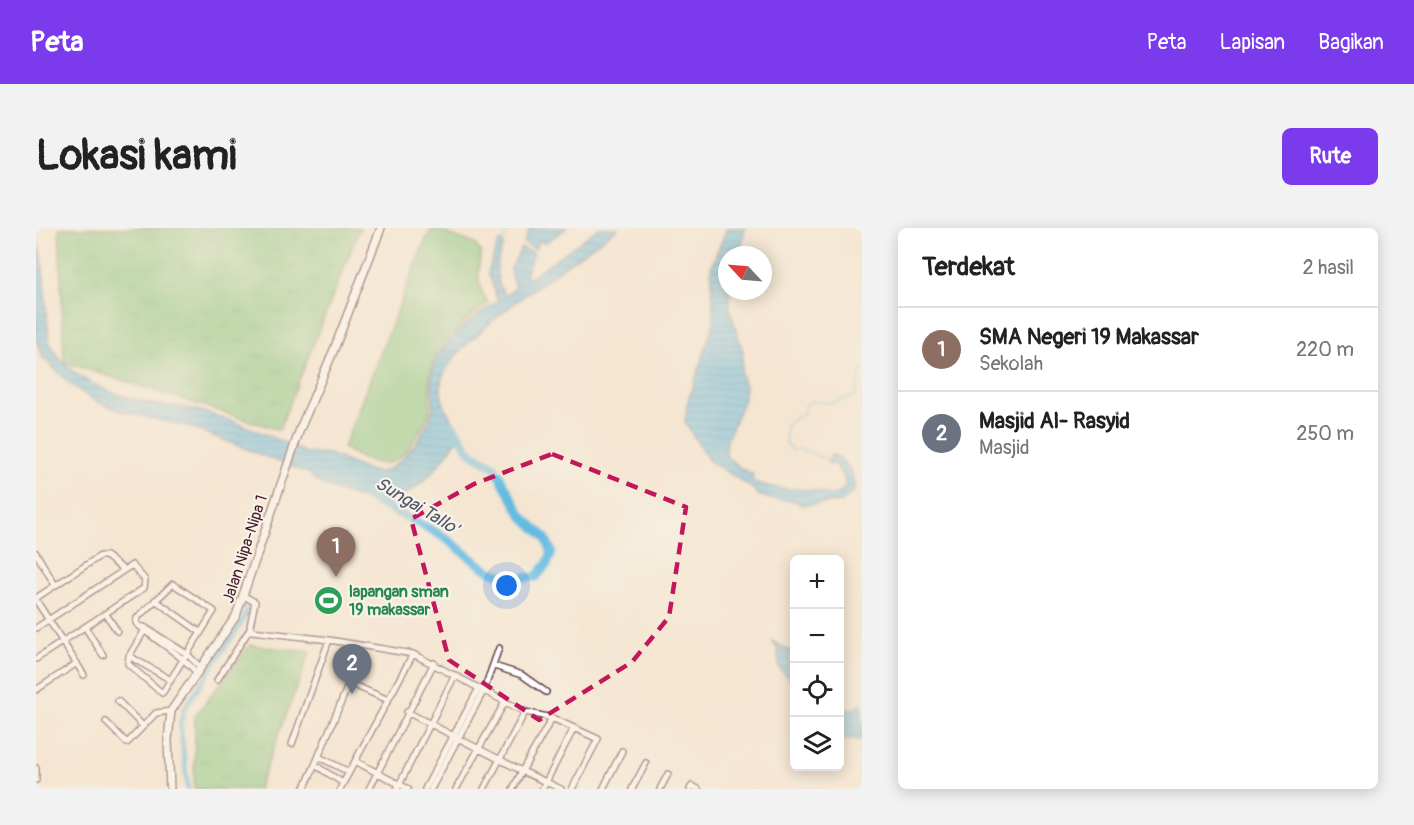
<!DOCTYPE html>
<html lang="id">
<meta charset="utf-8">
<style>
body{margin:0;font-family:Pangolin,sans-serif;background:#f2f2f2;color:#222}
.controls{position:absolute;right:18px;bottom:18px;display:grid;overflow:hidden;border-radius:9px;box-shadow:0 3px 15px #0003}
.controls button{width:54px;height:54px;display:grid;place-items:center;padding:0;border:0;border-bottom:2px solid #e0e0e0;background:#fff;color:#222;font:30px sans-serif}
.compass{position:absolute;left:682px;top:18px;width:54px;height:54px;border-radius:50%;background:#fff;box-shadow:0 3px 15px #0003;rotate:296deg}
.you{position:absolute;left:471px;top:358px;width:21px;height:21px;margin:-15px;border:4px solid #fff;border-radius:50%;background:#1a73e8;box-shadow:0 0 0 9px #1a73e833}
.badge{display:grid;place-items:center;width:39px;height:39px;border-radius:50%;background:#7c3aed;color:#fff;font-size:20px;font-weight:700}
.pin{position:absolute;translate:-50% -50px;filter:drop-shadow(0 2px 3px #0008)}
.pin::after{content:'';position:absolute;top:32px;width:21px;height:18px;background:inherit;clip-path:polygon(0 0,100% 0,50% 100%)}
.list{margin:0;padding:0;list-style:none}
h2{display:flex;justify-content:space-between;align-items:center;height:78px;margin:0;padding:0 24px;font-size:26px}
h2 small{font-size:20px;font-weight:400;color:#767676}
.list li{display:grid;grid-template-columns:39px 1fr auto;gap:18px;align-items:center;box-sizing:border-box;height:84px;padding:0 24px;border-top:2px solid #e0e0e0}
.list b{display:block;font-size:22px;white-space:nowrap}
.list p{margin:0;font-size:20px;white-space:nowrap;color:#767676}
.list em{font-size:20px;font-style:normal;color:#767676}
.icon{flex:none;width:33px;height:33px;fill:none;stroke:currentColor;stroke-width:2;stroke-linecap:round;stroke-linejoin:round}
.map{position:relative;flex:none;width:826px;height:561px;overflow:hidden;border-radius:9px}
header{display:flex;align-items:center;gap:36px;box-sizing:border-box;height:84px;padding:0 30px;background:#7c3aed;color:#fff}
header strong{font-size:28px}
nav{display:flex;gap:33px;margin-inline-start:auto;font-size:21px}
.intro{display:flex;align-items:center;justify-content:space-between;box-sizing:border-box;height:144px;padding:0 36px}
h1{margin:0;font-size:42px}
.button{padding:15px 27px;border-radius:9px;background:#7c3aed;color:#fff;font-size:21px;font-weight:700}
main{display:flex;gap:36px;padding:0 36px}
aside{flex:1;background:#fff;border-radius:9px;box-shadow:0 3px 15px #0003}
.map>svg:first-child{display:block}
</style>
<header>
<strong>Peta</strong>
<nav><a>Peta</a><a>Lapisan</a><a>Bagikan</a></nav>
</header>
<div class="intro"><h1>Lokasi kami</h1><a class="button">Rute</a></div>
<main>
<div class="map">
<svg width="826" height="561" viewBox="0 0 826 561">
<defs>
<pattern id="grass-tufts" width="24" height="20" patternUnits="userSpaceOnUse" patternTransform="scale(1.5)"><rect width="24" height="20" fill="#85c881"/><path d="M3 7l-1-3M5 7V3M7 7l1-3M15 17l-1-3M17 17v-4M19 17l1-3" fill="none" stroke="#74ab70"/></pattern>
<pattern id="water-rules" width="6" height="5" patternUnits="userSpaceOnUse" patternTransform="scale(1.5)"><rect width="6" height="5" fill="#64bbe1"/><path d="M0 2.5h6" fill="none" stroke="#5497b7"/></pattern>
</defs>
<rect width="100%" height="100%" fill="#f7f3e8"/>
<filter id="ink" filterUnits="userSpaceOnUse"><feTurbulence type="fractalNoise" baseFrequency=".0167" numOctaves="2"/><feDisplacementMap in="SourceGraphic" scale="12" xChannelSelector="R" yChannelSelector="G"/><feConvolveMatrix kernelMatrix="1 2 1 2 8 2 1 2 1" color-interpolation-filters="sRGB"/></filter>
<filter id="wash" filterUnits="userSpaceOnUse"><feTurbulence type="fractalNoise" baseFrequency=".008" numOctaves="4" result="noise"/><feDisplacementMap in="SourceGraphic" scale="24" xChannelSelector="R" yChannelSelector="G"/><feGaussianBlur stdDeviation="1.35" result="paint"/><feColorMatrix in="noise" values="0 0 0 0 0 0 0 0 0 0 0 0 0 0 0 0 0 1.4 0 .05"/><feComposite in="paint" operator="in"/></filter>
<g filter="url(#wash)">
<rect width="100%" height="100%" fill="#f4e6d1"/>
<!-- grass -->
<path fill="url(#grass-tufts)" stroke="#687456" stroke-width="1.5" d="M23,0H324L243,202L28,134Z
M214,417L274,424L222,561H158L159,488Z"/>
<!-- park -->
<path fill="#85c881" stroke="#687456" stroke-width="1.5" d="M396,0L439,16L445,24C441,44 441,58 452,75C432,91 410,107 398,132C390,150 396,163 394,181C393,190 386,199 382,206C360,245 342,241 307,220L387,18Z"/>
<!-- water -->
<path fill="url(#water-rules)" stroke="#576d86" stroke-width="1.5" d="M494,0H531L509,15L503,13L499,21L488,15Z
M563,0H582C546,28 409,115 405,155C403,175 414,190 426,205C405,236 379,274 337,274C329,273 319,268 311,266C297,261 283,258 274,246L154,199L85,183L59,173L33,155L6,128L0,112V12L6,30L13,112C29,153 84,170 123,177C139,179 153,179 168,184C202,194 238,209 270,225C278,225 286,224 293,226C308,231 324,242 341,244C363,245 395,199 397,178C398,161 392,149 400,133C414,106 437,90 462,73L452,44L463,13L468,16C459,36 457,48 469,68L479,60L474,43L485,20L498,25L490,44L492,51Z
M691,0H709L704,27H691V63H695L693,78L707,124L705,146L709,158L708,171L691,212L690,228L706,241L717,246L716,253C738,263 755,260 777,262C784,263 790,267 796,267C802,266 805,263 809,260V252L800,237L792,236L795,227L801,228L815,242L819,261L806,274L765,277L760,273L735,271L722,267L716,260L672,232L649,194L651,176L678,95L675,39Z
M736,413L758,425V428H753L758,455L743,440L742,422Z
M826,475V512H808L804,504V479C813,483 818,482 826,475Z"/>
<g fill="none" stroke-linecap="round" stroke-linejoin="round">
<!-- stream -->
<path stroke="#64bbe1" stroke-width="1.5" d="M466,15L474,0
M792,232L765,221L756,222L750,215C748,192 751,195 768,185L769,177L775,173L793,175L819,168L826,141"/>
<!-- canal -->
<path stroke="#64bbe1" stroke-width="5" d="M152,561L144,497L148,481L206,394L213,377"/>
<!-- river -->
<path stroke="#64bbe1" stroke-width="9" d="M329,268C351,281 376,291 399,304C439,326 445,355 500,349L511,336L516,324L509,309L486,288L458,238L435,225L417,198"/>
</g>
</g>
<g filter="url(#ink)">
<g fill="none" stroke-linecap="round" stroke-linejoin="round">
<defs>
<path id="minor" d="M0,325L19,357
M208,368L219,374L214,398L216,403L293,412L377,426L489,484L516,490L486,543L371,484
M0,370L64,328H70L88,342
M0,372L48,447
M119,372L164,404
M70,386L81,403
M49,399L67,427
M108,399L151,426L164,439
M0,400L96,337L109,352L108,360L0,431
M110,400L93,428L135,452
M93,428L92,436L126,465L127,464L148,430C159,415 168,399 178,383L137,356L101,390L100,395C119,413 143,424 160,444
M458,438L486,447L510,464
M181,452L214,401
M0,462L41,435
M82,473L107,498
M516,490L562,511L536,561
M70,494L91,515L120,485L135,483
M256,516L293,412
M283,529L313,544
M319,533L372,561
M0,540V552
M307,555L279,537L313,455L350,471
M268,561L279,537
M304,561L377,426
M333,561L398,435
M361,561L419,447
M389,561L443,460
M395,561L448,462L463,420
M420,561L469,474
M448,561L489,484
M477,561L486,543L510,554L506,561
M525,561L510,554L538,500
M567,561L586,523
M596,561L610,535
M624,561L632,546
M654,561L656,558L662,561"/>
<path id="tertiary" d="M134,561L132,512L135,483L200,388L264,201L297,124L345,0"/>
</defs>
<!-- minor casing -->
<use href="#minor" stroke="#643d44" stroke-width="8"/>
<!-- tertiary casing -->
<use href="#tertiary" stroke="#643d44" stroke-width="10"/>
<!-- minor -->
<use href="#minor" stroke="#fff" stroke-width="5"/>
<!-- tertiary -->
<use href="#tertiary" stroke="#fff" stroke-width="7"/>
</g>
</g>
<!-- marked area -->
<path d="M0 0H826V561H0ZM516,226L650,279L633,389L596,434L503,492L413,432L375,291L438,256Z" fill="#f4e6d1" fill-opacity=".55" fill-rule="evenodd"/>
<path fill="none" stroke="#c2185b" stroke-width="4.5" stroke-dasharray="12 8" stroke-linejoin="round" d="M516,226L650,279L633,389L596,434L503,492L413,432L375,291L438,256Z"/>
<!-- icons -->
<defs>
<symbol id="stadium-disc" viewBox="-11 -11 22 22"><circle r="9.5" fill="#2e9e5b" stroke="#f7f3e8"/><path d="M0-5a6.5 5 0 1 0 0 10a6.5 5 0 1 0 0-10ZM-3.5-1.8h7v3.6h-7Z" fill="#fff"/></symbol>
</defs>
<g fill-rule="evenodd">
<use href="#stadium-disc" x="276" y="356" width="33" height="33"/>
</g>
<g text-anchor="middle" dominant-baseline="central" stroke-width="4.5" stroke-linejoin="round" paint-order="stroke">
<!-- street labels -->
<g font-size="16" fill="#4a1f2b" stroke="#f7f3e8">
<text transform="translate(209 321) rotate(-72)">Jalan Nipa-Nipa 1</text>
</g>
<!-- leisure labels -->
<g font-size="16" font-weight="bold" fill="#27864d" stroke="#f7f3e8" text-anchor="start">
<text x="313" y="364">lapangan sman<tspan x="313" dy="18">19 makassar</tspan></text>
</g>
<!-- water labels -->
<g font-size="18" font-style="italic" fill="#53566b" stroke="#f7f3e8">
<text transform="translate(381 278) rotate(31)">Sungai Tallo'</text>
</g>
</g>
</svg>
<div class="controls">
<button>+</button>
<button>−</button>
<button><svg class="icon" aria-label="locate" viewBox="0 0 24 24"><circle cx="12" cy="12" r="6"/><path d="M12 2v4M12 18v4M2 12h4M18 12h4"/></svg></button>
<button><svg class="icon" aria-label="layers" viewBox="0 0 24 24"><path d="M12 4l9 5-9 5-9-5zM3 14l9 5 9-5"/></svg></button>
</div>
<svg class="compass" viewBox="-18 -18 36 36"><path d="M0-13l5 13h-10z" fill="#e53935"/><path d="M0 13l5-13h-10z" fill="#767676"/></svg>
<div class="you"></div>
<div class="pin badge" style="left:300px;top:349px;background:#8d6e63">1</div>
<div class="pin badge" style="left:316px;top:466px;background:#6b7280">2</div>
</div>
<aside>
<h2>Terdekat<small>2 hasil</small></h2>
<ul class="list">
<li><span class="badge" style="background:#8d6e63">1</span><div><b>SMA Negeri 19 Makassar</b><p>Sekolah</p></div><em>220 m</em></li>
<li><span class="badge" style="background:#6b7280">2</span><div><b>Masjid Al- Rasyid</b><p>Masjid</p></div><em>250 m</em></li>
</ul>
</aside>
</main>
